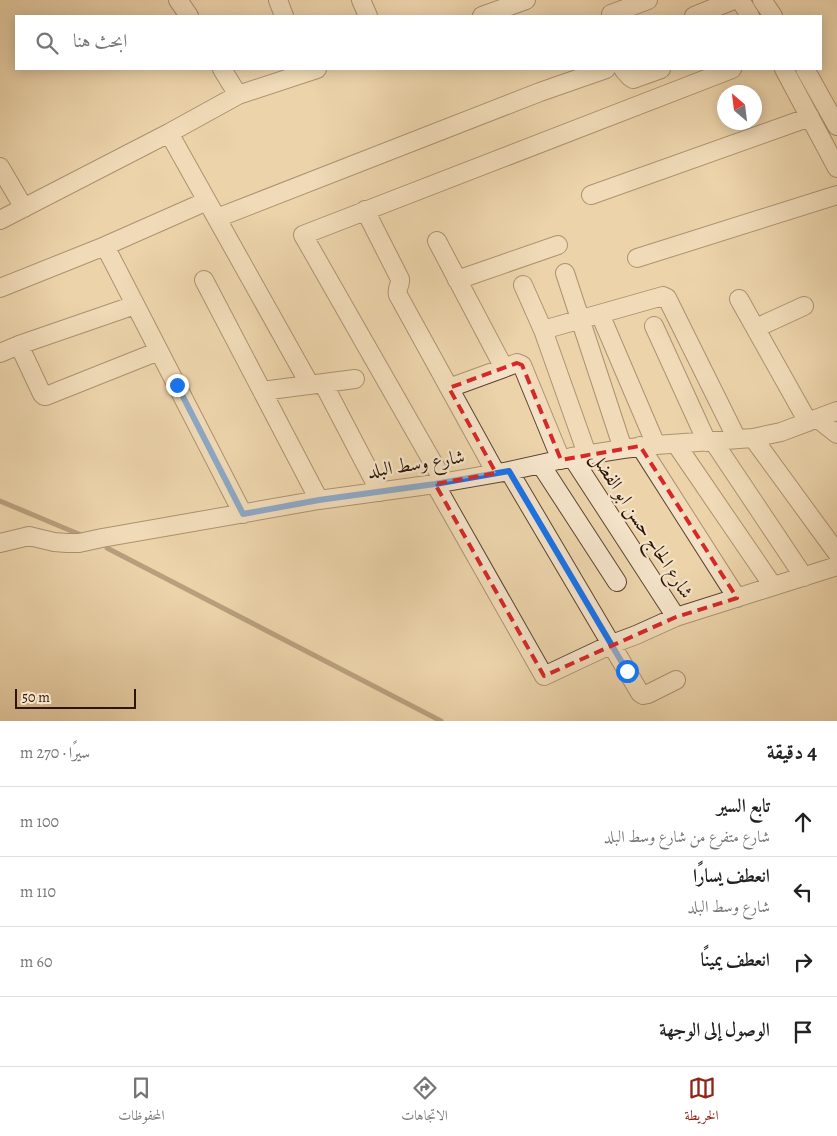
<!DOCTYPE html>
<html lang="ar">
<meta charset="utf-8">
<style>
body{margin:0;font-family:Alegreya,Amiri,serif;background:#f2f2f2;color:#222;direction:rtl}
.compass{position:absolute;left:717px;top:85px;width:45px;height:45px;border-radius:50%;background:#fff;box-shadow:0 2px 12px #0003;rotate:332deg}
.scale{position:absolute;left:15px;bottom:12px;width:121px;box-sizing:border-box;padding-left:5px;border:2px solid #2d1507;border-top:0;font-size:14px;line-height:18px;white-space:nowrap;color:#2d1507;-webkit-text-stroke:4px #f3e2c8;paint-order:stroke}
.stop{position:absolute;width:15px;height:15px;margin:-11px;border:4px solid #1a73e8;border-radius:50%;background:#fff}
.stop.end{background:#1a73e8;border-color:#fff;box-shadow:0 1px 5px #0008}
.list{margin:0;padding:0;list-style:none}
h2{display:flex;justify-content:space-between;align-items:center;height:65px;margin:0;padding:0 20px;font-size:21px}
h2 small{font-size:16px;font-weight:400;color:#767676}
.list li{display:grid;grid-template-columns:32px 1fr auto;gap:15px;align-items:center;box-sizing:border-box;height:70px;padding:0 20px;border-top:1px solid #e0e0e0}
.list b{display:block;font-size:19px;white-space:nowrap}
.list p{margin:0;font-size:16px;white-space:nowrap;color:#767676}
.list em{font-size:16px;font-style:normal;color:#767676}
.icon{flex:none;width:28px;height:28px;fill:none;stroke:currentColor;stroke-width:2;stroke-linecap:round;stroke-linejoin:round}
.map{position:relative;flex:none;width:837px;height:721px;overflow:hidden;direction:ltr}
.search{position:absolute;background:#fff;box-shadow:0 2px 12px #0003;left:15px;right:15px;top:15px;height:55px;display:flex;align-items:center;gap:12px;box-sizing:border-box;padding:0 18px;border-radius:0px;color:#767676;font-size:19px}
.sheet{height:345px;background:#fff}
nav{display:flex;justify-content:space-around;align-items:center;box-sizing:border-box;height:70px;border-top:1px solid #e0e0e0;background:#fff;font-size:14px;color:#767676}
nav a{display:grid;justify-items:center;gap:2px}
nav .on{color:#8f2418}
.map>svg:first-child{display:block}
</style>
<div class="map">
<svg width="837" height="721" viewBox="0 0 837 721">
<rect width="100%" height="100%" fill="#ecd3aa"/>
<filter id="stains"><feTurbulence type="fractalNoise" baseFrequency=".004" numOctaves="4"/><feColorMatrix values="0 0 0 0 .2 0 0 0 0 .09 0 0 0 0 .02 0 0 0 .5 -.17"/></filter>
<radialGradient id="worn" r=".72"><stop offset=".6" stop-color="#630" stop-opacity="0"/><stop offset="1" stop-color="#630" stop-opacity=".3"/></radialGradient>
<g fill="none" stroke-linecap="round" stroke-linejoin="round">
<!-- stream -->
<path stroke="#796048" stroke-width="5" d="M0,501L81,535
M107,548L441,721"/>
<defs>
<path id="street" d="M178,0L189,16
M278,0L284,16
M361,0L368,16
M740,0L750,16
M762,0L773,16
M611,14L648,0
M482,16L526,0
M694,16L734,0
M222,69L238,95
M623,69L630,77L633,79L661,69
M784,69L837,168
M805,69L837,126
M169,133L310,385
M0,167L24,208
M591,195L810,117
M365,210L400,279C401,285 396,288 398,295L496,473
M217,218L540,92L606,69
M0,220L169,133L238,95L317,69
M437,241L504,368L517,363L522,365L561,460
M105,246L243,514
M637,258L837,195
M565,273L623,449
M204,280L319,500
M457,280L558,245
M523,285L543,330L587,454
M0,288L105,246L207,201
M739,299L808,422
M600,314L656,445
M654,326L707,442
M756,328L804,306
M543,330L663,296L667,298L737,439
M19,345L42,394L44,396H46L159,351
M0,353L19,345L135,305
M323,383L380,492
M449,388L504,368
M262,391L355,379
M818,419L837,434
M753,438L837,553
M713,441L804,577
M676,444L773,586
M640,446L737,598
M572,457L676,617
M541,465L617,582
M509,471L640,693L643,695L648,694L676,680
M444,482L303,235L732,69
M435,484L544,676L612,644L636,635L676,617L837,566
M0,543L29,536L54,542L67,543H79L102,538L319,500L435,484L509,471L572,457L623,449L656,445L753,438L781,432L837,411"/>
</defs>
<!-- street casing -->
<use href="#street" stroke="#5d4430" stroke-width="20"/>
<!-- street -->
<use href="#street" stroke="#f3e2c8" stroke-width="18"/>
</g>
<g fill="none" stroke-linecap="round" stroke-linejoin="round">
<!-- route -->
<path stroke="#1a73e8" stroke-width="6" d="M177,385L243,514L319,500L435,484L509,471L627,671"/>
</g>
<!-- marked area -->
<path d="M0 0H837V721H0ZM517,363L522,365L561,460L640,446L737,598L676,617L544,676L435,484L496,473L449,388Z" fill="#ecd3aa" fill-opacity=".55" fill-rule="evenodd"/>
<path fill="none" stroke="#d62828" stroke-width="4" stroke-dasharray="10 6" stroke-linejoin="round" d="M517,363L522,365L561,460L640,446L737,598L676,617L544,676L435,484L496,473L449,388Z"/>
<g text-anchor="middle" dominant-baseline="central" stroke-width="4.5" stroke-linejoin="round" paint-order="stroke">
<!-- street labels -->
<g font-size="19" fill="#2d1507" stroke="#f3e2c8">
<text transform="translate(416 464) rotate(-9)">شارع وسط البلد</text>
<text transform="translate(642 525) rotate(57)">شارع الحاج حسن ابو الفضل</text>
</g>
</g>
<rect width="100%" height="100%" filter="url(#stains)"/>
<rect width="100%" height="100%" fill="url(#worn)"/>
</svg>
<svg class="compass" viewBox="-18 -18 36 36"><path d="M0-13l5 13h-10z" fill="#e53935"/><path d="M0 13l5-13h-10z" fill="#767676"/></svg>
<div class="scale">50 m</div>
<div class="stop" style="left:627px;top:671px"></div>
<div class="stop end" style="left:177px;top:385px"></div>
<div class="search"><svg class="icon" aria-label="search" viewBox="0 0 24 24"><circle cx="10" cy="10" r="6"/><path d="M15 15l6 6"/></svg>ابحث هنا</div>
</div>
<section class="sheet">
<h2>4 دقيقة<small>سيرًا · 270 m</small></h2>
<ul class="list">
<li><svg class="icon" aria-label="ahead" viewBox="0 0 24 24"><path d="M12 20V5M6 11l6-6 6 6"/></svg><div><b>تابع السير</b><p>شارع متفرع من شارع وسط البلد</p></div><em>100 m</em></li>
<li><svg class="icon" aria-label="left" viewBox="0 0 24 24"><path d="M17 20v-9H6M10 6l-5 5 5 5"/></svg><div><b>انعطف يسارًا</b><p>شارع وسط البلد</p></div><em>110 m</em></li>
<li><svg class="icon" aria-label="right" viewBox="0 0 24 24"><path d="M7 20v-9h11M14 6l5 5-5 5"/></svg><div><b>انعطف يمينًا</b></div><em>60 m</em></li>
<li><svg class="icon" aria-label="arrive" viewBox="0 0 24 24"><path d="M6 21V4h12l-3 4 3 4H6"/></svg><div><b>الوصول إلى الوجهة</b></div></li>
</ul>
</section>
<nav>
<a class="on"><svg class="icon" aria-label="map" viewBox="0 0 24 24"><path d="M3 6l6-2 6 2 6-2v14l-6 2-6-2-6 2zM9 4v14M15 6v14"/></svg>الخريطة</a>
<a><svg class="icon" aria-label="directions" viewBox="0 0 24 24"><path d="M12 3l9 9-9 9-9-9zM9 14v-3h6M13 9l2 2-2 2"/></svg>الاتجاهات</a>
<a><svg class="icon" aria-label="saved" viewBox="0 0 24 24"><path d="M7 4h10v16l-5-4-5 4z"/></svg>المحفوظات</a>
</nav>
